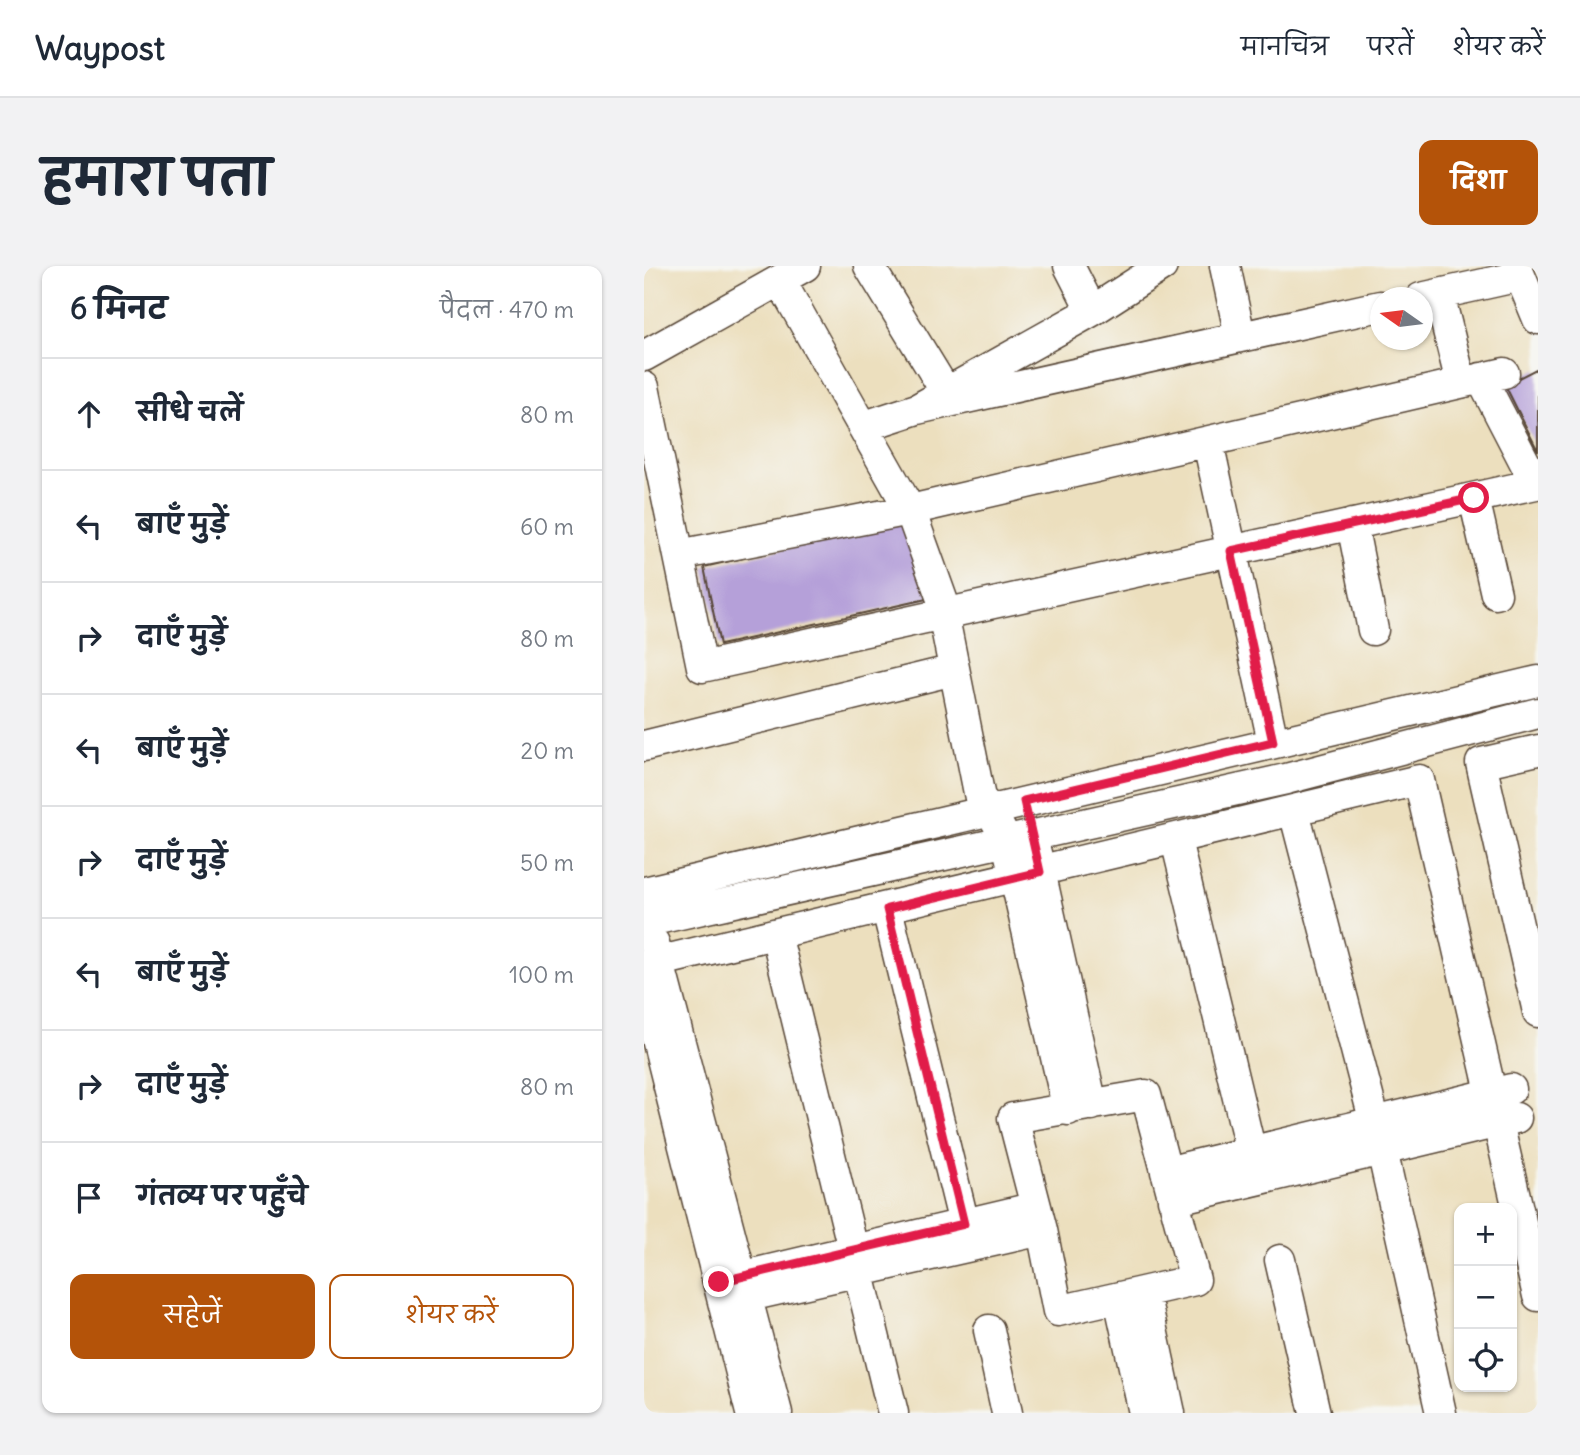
<!DOCTYPE html>
<html lang="hi">
<meta charset="utf-8">
<style>
body{margin:0;font-family:Delius,"Playpen Sans Deva",sans-serif;background:#f2f2f3;color:#1f2937}
.controls{position:absolute;right:21px;bottom:21px;display:grid;overflow:hidden;border-radius:14px;box-shadow:0 2px 5px #0004}
.controls button{width:63px;height:63px;display:grid;place-items:center;padding:0;border:0;border-bottom:2px solid #e0e1e3;background:#fff;color:#1f2937;font:35px sans-serif}
.compass{position:absolute;left:726px;top:21px;width:63px;height:63px;border-radius:50%;background:#fff;box-shadow:0 2px 5px #0004;rotate:284deg}
.stop{position:absolute;width:21px;height:21px;margin:-16px;border:5px solid #e11d48;border-radius:50%;background:#fff}
.stop.end{background:#e11d48;border-color:#fff;box-shadow:0 2px 7px #0008}
.list{margin:0;padding:0;list-style:none}
h2{display:flex;justify-content:space-between;align-items:center;height:91px;margin:0;padding:0 28px;font-size:30px}
h2 small{font-size:23px;font-weight:400;color:#747a83}
.list li{display:grid;grid-template-columns:46px 1fr auto;gap:21px;align-items:center;box-sizing:border-box;height:112px;padding:0 28px;border-top:2px solid #e0e1e3}
.list b{display:block;font-size:26px;white-space:nowrap}
.list em{font-size:23px;font-style:normal;color:#747a83}
.actions{display:flex;gap:14px;padding:21px 28px}
.actions a{flex:1;padding:16px 0;border:2px solid #b45309;border-radius:14px;text-align:center;font-size:24px;color:#b45309}
.actions .main{background:#b45309;color:#fff}
.icon{flex:none;width:38px;height:38px;fill:none;stroke:currentColor;stroke-width:2;stroke-linecap:round;stroke-linejoin:round}
.map{position:relative;flex:none;width:894px;height:1147px;overflow:hidden;border-radius:14px}
header{display:flex;align-items:center;gap:42px;box-sizing:border-box;height:98px;padding:0 35px;background:#fff;border-bottom:2px solid #e0e1e3}
header strong{font-size:33px}
nav{display:flex;gap:38px;margin-inline-start:auto;font-size:24px}
.intro{display:flex;align-items:center;justify-content:space-between;box-sizing:border-box;height:168px;padding:0 42px}
h1{margin:0;font-size:49px}
.button{padding:18px 32px;border-radius:14px;background:#b45309;color:#fff;font-size:24px;font-weight:700}
main{display:flex;gap:42px;padding:0 42px}
aside{flex:1;background:#fff;border-radius:14px;box-shadow:0 2px 5px #0004}
.map>svg:first-child{display:block}
</style>
<header>
<strong>Waypost</strong>
<nav><a>मानचित्र</a><a>परतें</a><a>शेयर करें</a></nav>
</header>
<div class="intro"><h1>हमारा पता</h1><a class="button">दिशा</a></div>
<main>
<aside>
<h2>6 मिनट<small>पैदल · 470 m</small></h2>
<ul class="list">
<li><svg class="icon" aria-label="ahead" viewBox="0 0 24 24"><path d="M12 20V5M6 11l6-6 6 6"/></svg><div><b>सीधे चलें</b></div><em>80 m</em></li>
<li><svg class="icon" aria-label="left" viewBox="0 0 24 24"><path d="M17 20v-9H6M10 6l-5 5 5 5"/></svg><div><b>बाएँ मुड़ें</b></div><em>60 m</em></li>
<li><svg class="icon" aria-label="right" viewBox="0 0 24 24"><path d="M7 20v-9h11M14 6l5 5-5 5"/></svg><div><b>दाएँ मुड़ें</b></div><em>80 m</em></li>
<li><svg class="icon" aria-label="left" viewBox="0 0 24 24"><path d="M17 20v-9H6M10 6l-5 5 5 5"/></svg><div><b>बाएँ मुड़ें</b></div><em>20 m</em></li>
<li><svg class="icon" aria-label="right" viewBox="0 0 24 24"><path d="M7 20v-9h11M14 6l5 5-5 5"/></svg><div><b>दाएँ मुड़ें</b></div><em>50 m</em></li>
<li><svg class="icon" aria-label="left" viewBox="0 0 24 24"><path d="M17 20v-9H6M10 6l-5 5 5 5"/></svg><div><b>बाएँ मुड़ें</b></div><em>100 m</em></li>
<li><svg class="icon" aria-label="right" viewBox="0 0 24 24"><path d="M7 20v-9h11M14 6l5 5-5 5"/></svg><div><b>दाएँ मुड़ें</b></div><em>80 m</em></li>
<li><svg class="icon" aria-label="arrive" viewBox="0 0 24 24"><path d="M6 21V4h12l-3 4 3 4H6"/></svg><div><b>गंतव्य पर पहुँचे</b></div></li>
</ul>
<div class="actions"><a class="main">सहेजें</a><a>शेयर करें</a></div>
</aside>
<div class="map">
<svg width="894" height="1147" viewBox="0 0 894 1147">
<rect width="100%" height="100%" fill="#f6f6f2"/>
<filter id="ink" filterUnits="userSpaceOnUse"><feTurbulence type="fractalNoise" baseFrequency=".0143" numOctaves="2"/><feDisplacementMap in="SourceGraphic" scale="14" xChannelSelector="R" yChannelSelector="G"/><feConvolveMatrix kernelMatrix="1 2 1 2 8 2 1 2 1" color-interpolation-filters="sRGB"/></filter>
<filter id="wash" filterUnits="userSpaceOnUse"><feTurbulence type="fractalNoise" baseFrequency=".00686" numOctaves="4" result="noise"/><feDisplacementMap in="SourceGraphic" scale="28" xChannelSelector="R" yChannelSelector="G"/><feGaussianBlur stdDeviation="1.57" result="paint"/><feColorMatrix in="noise" values="0 0 0 0 0 0 0 0 0 0 0 0 0 0 0 0 0 1.4 0 .05"/><feComposite in="paint" operator="in"/></filter>
<g filter="url(#wash)">
<rect width="100%" height="100%" fill="#ecdfbe"/>
<g id="blocks">
<!-- building -->
<path fill="#b5a0d9" d="M892,103L894,106V185L861,119Z
M261,255L287,332L76,379L60,301Z"/>
</g>
</g>
<g filter="url(#ink)">
<use href="#blocks" fill-opacity="0" stroke="#564536" stroke-width="2"/>
<g fill="none" stroke-linecap="round" stroke-linejoin="round">
<defs>
<path id="minor" d="M225,0L302,126
M425,0L448,45
M581,0L596,70
M872,0L894,53
M136,14L266,244L303,347L302,362L336,532L346,543L363,576L424,844
M795,28L817,117
M777,32L876,10
M0,90L161,0
M0,121L58,401L892,218L837,112
M273,143L736,40
M221,160L273,143L448,45L518,0
M564,176L629,476
M830,232L852,328
M708,258L729,364
M35,289L266,244L860,107
M0,480L310,404
M894,484L837,497L894,746
M650,545L738,884L797,1147
M532,574L607,886
M392,587L448,839
M0,626L894,415
M243,643L320,958
M0,656L642,513L894,447
M132,668L249,1147
M10,677L133,1147
M0,699L775,514L894,1030
M0,721L107,1147
M502,829L551,1014L414,1045L398,964L369,852Z
M522,906L867,823
M529,934L872,852
M636,994L671,1147
M79,1015L392,941
M500,1026L526,1147
M475,1032L500,1147
M83,1035L398,964
M345,1064L363,1147"/>
</defs>
<!-- minor casing -->
<use href="#minor" stroke="#564536" stroke-width="33"/>
<!-- minor -->
<use href="#minor" stroke="#fff" stroke-width="30"/>
</g>
</g>
<g fill="none" stroke-linecap="round" stroke-linejoin="round" filter="url(#ink)">
<!-- route -->
<path stroke="#e11d48" stroke-width="9" d="M75,1016L320,958L243,643L396,606L380,535L629,476L587,285L830,232"/>
</g>
</svg>
<div class="controls">
<button>+</button>
<button>−</button>
<button><svg class="icon" aria-label="locate" viewBox="0 0 24 24"><circle cx="12" cy="12" r="6"/><path d="M12 2v4M12 18v4M2 12h4M18 12h4"/></svg></button>
</div>
<svg class="compass" viewBox="-18 -18 36 36"><path d="M0-13l5 13h-10z" fill="#e53935"/><path d="M0 13l5-13h-10z" fill="#747a83"/></svg>
<div class="stop" style="left:830px;top:232px"></div>
<div class="stop end" style="left:75px;top:1016px"></div>
</div>
</main>
